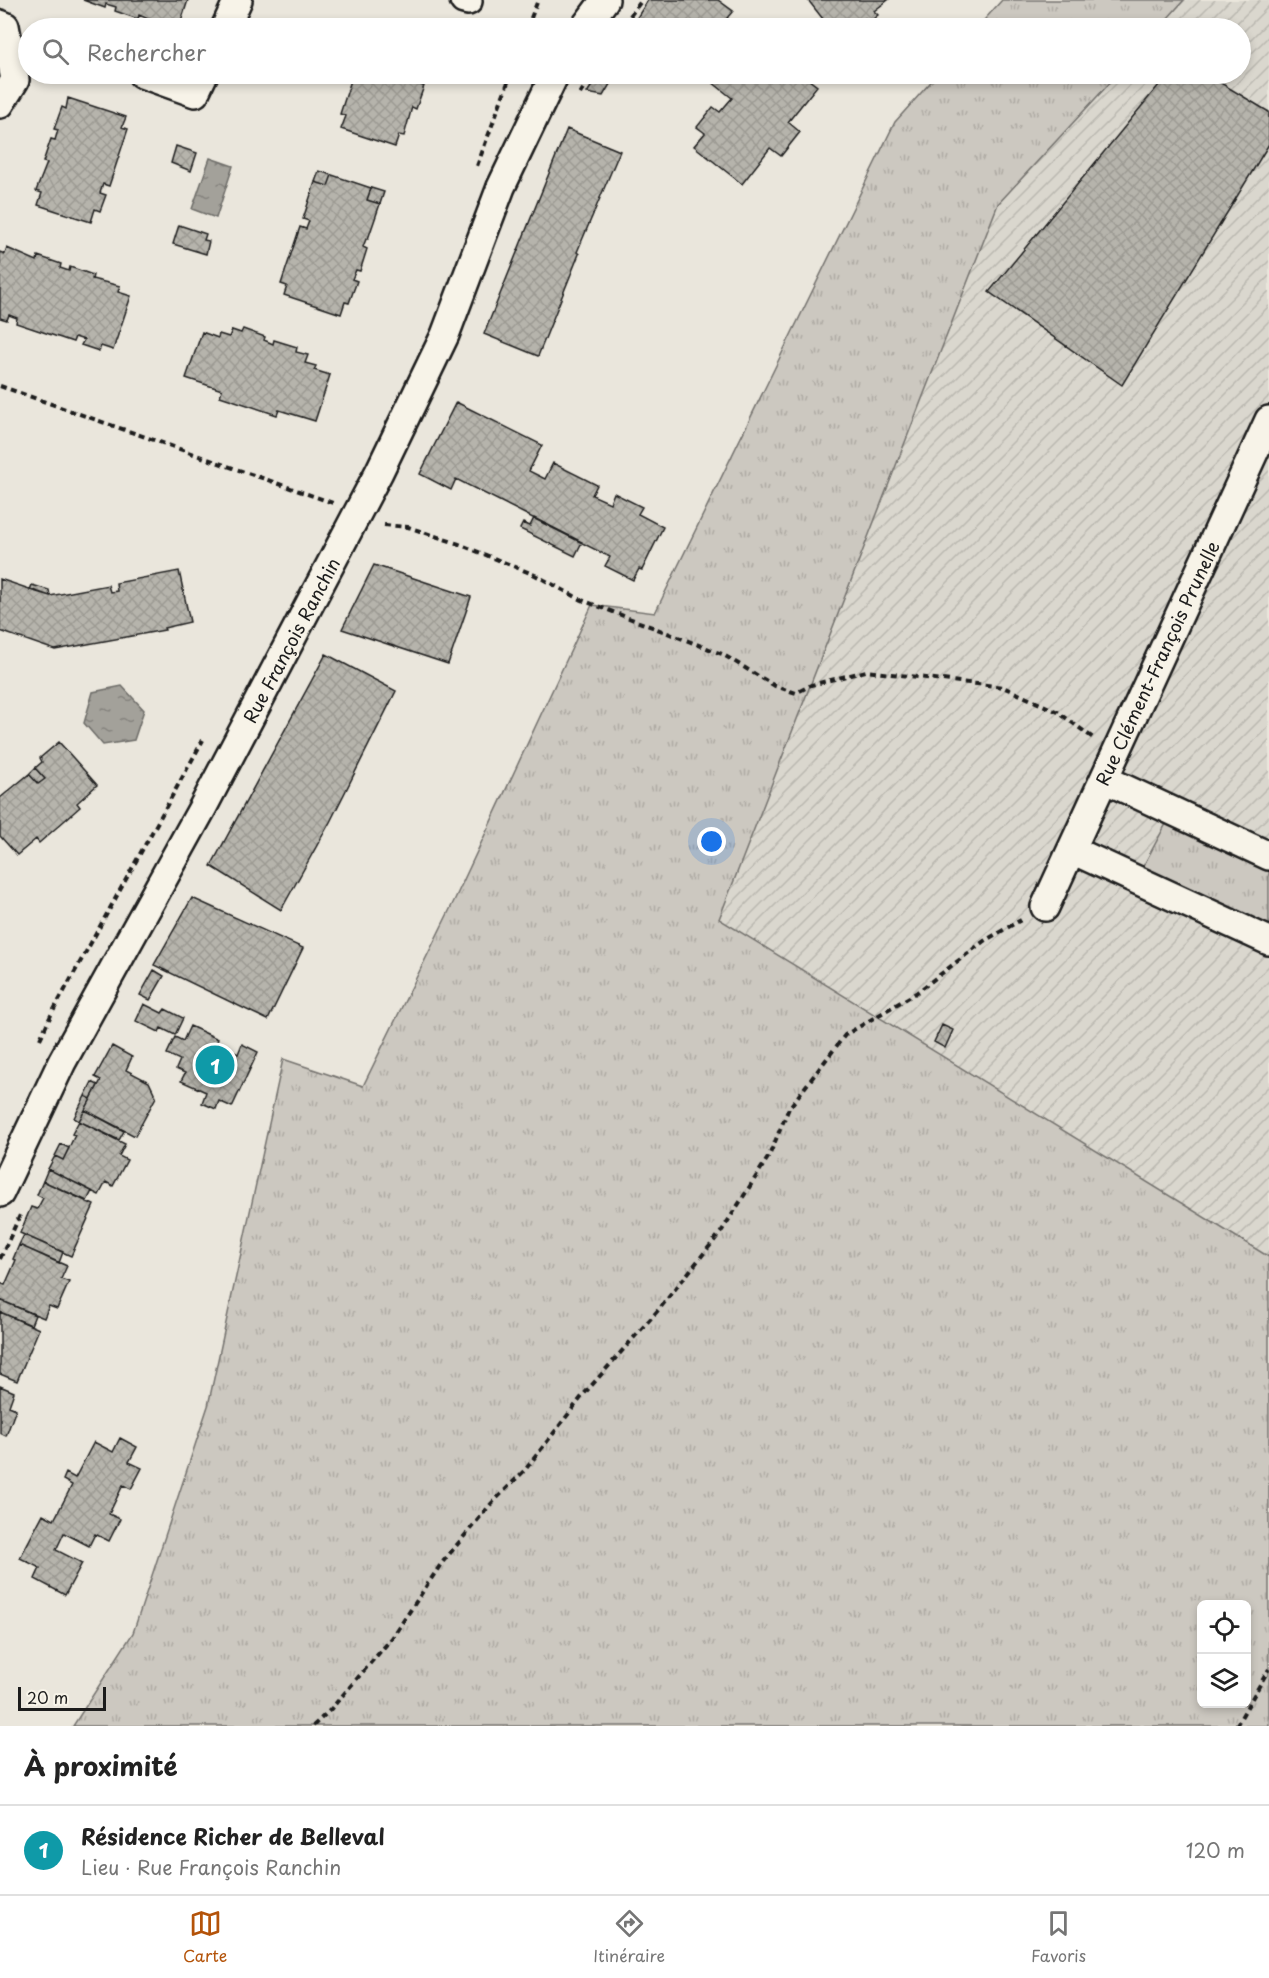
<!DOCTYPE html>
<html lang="fr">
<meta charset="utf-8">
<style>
body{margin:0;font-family:"Playpen Sans",sans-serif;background:#f2f2f2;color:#222}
.controls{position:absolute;right:18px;bottom:18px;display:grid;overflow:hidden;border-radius:9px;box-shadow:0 3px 9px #0003}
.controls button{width:54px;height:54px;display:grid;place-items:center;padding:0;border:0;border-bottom:2px solid #e0e0e0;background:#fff;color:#222;font:30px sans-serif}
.scale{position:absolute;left:18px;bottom:15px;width:88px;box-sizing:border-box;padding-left:6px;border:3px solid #1c1c1c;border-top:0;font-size:16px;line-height:21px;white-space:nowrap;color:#1c1c1c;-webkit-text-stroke:4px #f7f3e8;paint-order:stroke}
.you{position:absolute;left:712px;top:842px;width:21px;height:21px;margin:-15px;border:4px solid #fff;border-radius:50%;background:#1a73e8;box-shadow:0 0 0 9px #1a73e833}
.badge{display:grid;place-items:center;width:39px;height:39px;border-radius:50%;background:#b45309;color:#fff;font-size:20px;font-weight:700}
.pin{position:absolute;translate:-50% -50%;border:3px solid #fff;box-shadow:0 2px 6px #0006}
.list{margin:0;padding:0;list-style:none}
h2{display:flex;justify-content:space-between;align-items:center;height:78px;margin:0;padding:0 24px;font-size:26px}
h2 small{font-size:20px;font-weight:400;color:#767676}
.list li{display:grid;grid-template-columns:39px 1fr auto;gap:18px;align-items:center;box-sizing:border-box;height:90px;padding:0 24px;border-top:2px solid #e0e0e0}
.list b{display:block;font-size:22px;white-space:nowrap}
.list p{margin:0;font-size:20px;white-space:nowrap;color:#767676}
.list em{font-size:20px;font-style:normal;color:#767676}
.icon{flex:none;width:33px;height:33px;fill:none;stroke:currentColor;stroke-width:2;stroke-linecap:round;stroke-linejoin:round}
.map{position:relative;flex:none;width:1269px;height:1726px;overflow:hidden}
.search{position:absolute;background:#fff;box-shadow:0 3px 9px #0003;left:18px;right:18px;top:18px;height:66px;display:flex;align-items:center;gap:15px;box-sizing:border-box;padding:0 21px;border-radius:33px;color:#767676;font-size:22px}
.sheet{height:168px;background:#fff}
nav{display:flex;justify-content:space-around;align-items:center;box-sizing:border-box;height:84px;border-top:2px solid #e0e0e0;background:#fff;font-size:16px;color:#767676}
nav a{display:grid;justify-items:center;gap:3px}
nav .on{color:#b45309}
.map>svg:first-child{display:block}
</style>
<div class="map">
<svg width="1269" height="1726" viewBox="0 0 1269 1726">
<defs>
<pattern id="industrial-furrows" width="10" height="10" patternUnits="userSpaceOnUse" patternTransform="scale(1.5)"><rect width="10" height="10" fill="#dad7ce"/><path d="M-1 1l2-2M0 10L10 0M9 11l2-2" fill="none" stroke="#bab8b0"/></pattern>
<pattern id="grass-tufts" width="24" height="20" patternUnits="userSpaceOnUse" patternTransform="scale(1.5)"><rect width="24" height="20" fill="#ccc8c0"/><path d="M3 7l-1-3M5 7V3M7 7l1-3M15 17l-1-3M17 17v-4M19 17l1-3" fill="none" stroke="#afaba4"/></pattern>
<pattern id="water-ripples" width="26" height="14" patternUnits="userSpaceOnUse" patternTransform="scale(1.5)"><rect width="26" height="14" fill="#a3a19a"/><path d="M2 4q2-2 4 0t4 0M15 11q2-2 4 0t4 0" fill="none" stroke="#84827d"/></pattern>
<pattern id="building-cross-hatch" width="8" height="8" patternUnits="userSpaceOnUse" patternTransform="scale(1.5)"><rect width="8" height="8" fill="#b6b4ac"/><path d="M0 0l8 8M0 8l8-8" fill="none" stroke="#9c9a93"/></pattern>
</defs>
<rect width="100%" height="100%" fill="#eae6dc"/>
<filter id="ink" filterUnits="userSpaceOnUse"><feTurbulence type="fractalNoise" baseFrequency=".0167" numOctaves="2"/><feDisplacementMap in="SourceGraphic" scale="12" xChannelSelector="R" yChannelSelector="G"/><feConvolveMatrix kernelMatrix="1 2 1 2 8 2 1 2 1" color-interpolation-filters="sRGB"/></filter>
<g filter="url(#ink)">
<!-- industrial -->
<path fill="url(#industrial-furrows)" d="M1184,0H1269V1257L719,919L998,204L1118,74H1240V28H1159Z"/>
<!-- grass -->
<path fill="url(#grass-tufts)" stroke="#74726e" stroke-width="1.5" fill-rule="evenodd" d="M1002,0H1184L1159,28H977Z
M938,74H1118L998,204L719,919L1269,1257V1726H73L133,1633L208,1406L283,1059L363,1086L454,901L592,605L655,613L895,122ZM1246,1604V1704H1202V1604Z
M1167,822L1269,869V932L1139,874Z"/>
<!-- water -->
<path fill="url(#water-ripples)" stroke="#6d6c68" stroke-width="1.5" d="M210,158L233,166L216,218L192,209Z
M122,686L144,710L134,740L103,745L84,723L93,692Z"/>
<!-- building -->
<path fill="url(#building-cross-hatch)" stroke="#1c1c1c" stroke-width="1.5" d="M83,0H188L180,25L169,21L167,27L139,15L138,19L115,11L116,7L106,4L105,8Z
M648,0H718L733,11L727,18L741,28H639L633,24Z
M808,0H888L874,11L878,15L868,23L865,18L852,28H830Z
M353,74H428L427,76L423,75L420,85L424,86L416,109L412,107L404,136L399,135L395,147L341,129L346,116L340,114Z
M599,74H616L603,96L587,93Z
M702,74H801L817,86L788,122L800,132L781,156L770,148L742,184L694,146L705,133L697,127L713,107L720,112L732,98Z
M1168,74H1206L1269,112V144L1122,385L989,292Z
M68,98L126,117L122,127L128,129L109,186L103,184L100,193L106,195L100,211L95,209L91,222L38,205L42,193L36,191L47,163L43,162L51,139L55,140L58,130L54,129L62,107L66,109Z
M567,129L620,151L577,252L579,254L538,356L484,334Z
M176,146L197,153L191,171L171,163Z
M319,171L332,175L328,186L315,182Z
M332,175L371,188L367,200L380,204L368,239H366L363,247L367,249L360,271L356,270L352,279L357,281L349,303L345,302L341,314L284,295L287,286L281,284L300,227L306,229L309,221L303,219L315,182L328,186Z
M371,188L384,192L380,204L367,200Z
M179,225L206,234L204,240L209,241L206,254L173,244Z
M7,248L37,261L38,256L61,264L60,268L69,271L70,267L93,275L92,279L120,286L118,292L131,296L113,350L101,346L99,351L81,345L84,340L75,337L73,342L16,323L17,318L9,315L7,320L0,318V252L5,254Z
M243,329L265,337L264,340L273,344L274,340L297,347L296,352L308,355L305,363L316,366L314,370L330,375L315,421L279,410L277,415L220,396L222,390L186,378L202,332L218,338L219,334L229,337L232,330L241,333Z
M456,402L542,445L529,471L545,479L553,463L597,485L592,495L610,503L614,493L642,507L638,514L663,527L642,570L639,569L633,580L605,566L610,557L456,479L451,490L420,474Z
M534,518L582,542L575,556L520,529L523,523L530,526Z
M374,565L471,597L448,664L342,629Z
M179,571L190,622L164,628L165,630L55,650L0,631V579L50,596L108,585L110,592L117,591L116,583Z
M32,585L49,590L50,596L30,590Z
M326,654L396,691L330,822L281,910L211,866Z
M59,742L97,785L77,803L80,807L39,843L36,839L17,855L0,836V798L29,774L38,784L45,779L35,768L42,762L40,758Z
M35,768L45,779L38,784L29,774Z
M192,898L303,948L268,1020L154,965Z
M154,970L164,976L150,1000L140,995Z
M144,1004L162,1013L165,1009L183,1018L175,1035L161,1028L159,1032L136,1021Z
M942,1025L953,1030L945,1048L934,1042Z
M190,1026L218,1039L216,1044L238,1054L242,1044L258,1052L232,1107L219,1101L216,1109L202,1103L206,1092L181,1081L185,1073L176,1069L180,1060L167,1054L175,1037L183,1041Z
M112,1046L132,1057L126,1070L149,1082L156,1097L135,1136L85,1110L101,1080L95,1077Z
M92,1082L98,1085L91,1099L85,1096Z
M85,1096L91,1099L79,1121L74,1118Z
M85,1110L124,1131L119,1140L79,1121Z
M79,1121L125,1144L119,1156L127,1160L113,1186L106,1182L99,1195L48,1169L55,1156L63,1160L75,1135L72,1134Z
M61,1144L69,1148L63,1160L55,1156Z
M48,1169L92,1191L87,1201L43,1181Z
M43,1181L94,1205L71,1256L20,1233L31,1207L37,1209L43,1198L37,1195Z
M24,1235L63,1252L59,1263L19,1245Z
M19,1245L67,1266L61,1279L69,1282L57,1309L49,1306L44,1318L0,1300V1283L5,1285L16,1260L13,1259Z
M0,1300L35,1315L31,1325L0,1312Z
M0,1312L39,1329L17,1381L0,1374Z
M0,1386L14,1392L9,1406L16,1409L6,1436L0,1433Z
M120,1438L137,1447L129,1462L142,1468L131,1489L123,1485L109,1514L120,1519L109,1541L95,1534L89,1546L64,1533L56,1550L82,1563L65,1595L35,1579L40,1568L20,1558L43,1514L54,1520L72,1485L63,1480L66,1473L75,1478L94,1442L113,1452Z"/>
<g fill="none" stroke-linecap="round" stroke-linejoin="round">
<defs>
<path id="street" d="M464,0L468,1
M0,24L5,26L15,80L0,104
M225,28L238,0
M584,28L605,0
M142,74L195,93L204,74
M1104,779L1269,856
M1072,850L1269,941
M1045,907L1269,420
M0,1193L62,1062L203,807L379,472L445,335L501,187L555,74"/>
</defs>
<!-- street casing -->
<use href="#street" stroke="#1c1c1c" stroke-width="32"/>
<!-- path -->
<path stroke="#1c1c1c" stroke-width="4" stroke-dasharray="6 4.5" stroke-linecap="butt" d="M630,16L642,0
M527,28L538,0
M580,94L592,74
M477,166L511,74
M0,386L333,503
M384,525L408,527L459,544L535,575L582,600L722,654L775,686L796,693L811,685L866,671L1003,687L1058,712L1093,738
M40,1039L51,1015L203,740
M0,1259L21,1213
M313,1726L330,1710L392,1638L441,1564L491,1504L525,1470L584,1394L660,1308L721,1232L769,1156L789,1108L845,1035L916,993L984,941L1021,920
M1236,1726L1269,1669"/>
<!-- street -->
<use href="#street" stroke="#f7f3e8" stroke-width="27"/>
</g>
</g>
<g text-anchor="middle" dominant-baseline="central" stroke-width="4.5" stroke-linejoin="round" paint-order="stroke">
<!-- street labels -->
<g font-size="18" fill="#1c1c1c" stroke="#f7f3e8">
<text transform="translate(291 640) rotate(-62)">Rue François Ranchin</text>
<text transform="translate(1157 663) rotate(-65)">Rue Clément-François Prunelle</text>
</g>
</g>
</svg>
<div class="controls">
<button><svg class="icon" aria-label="locate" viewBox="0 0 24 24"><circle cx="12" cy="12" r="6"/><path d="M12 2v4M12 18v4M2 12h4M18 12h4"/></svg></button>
<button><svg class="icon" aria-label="layers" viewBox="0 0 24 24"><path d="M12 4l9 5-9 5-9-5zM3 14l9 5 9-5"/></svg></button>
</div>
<div class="scale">20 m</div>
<div class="you"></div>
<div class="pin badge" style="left:215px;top:1065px;background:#0f9aa8">1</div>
<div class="search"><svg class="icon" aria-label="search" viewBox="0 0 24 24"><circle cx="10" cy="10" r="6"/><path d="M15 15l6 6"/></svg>Rechercher</div>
</div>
<section class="sheet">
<h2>À proximité<small></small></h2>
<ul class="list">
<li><span class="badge" style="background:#0f9aa8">1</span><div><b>Résidence Richer de Belleval</b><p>Lieu · Rue François Ranchin</p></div><em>120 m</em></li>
</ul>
</section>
<nav>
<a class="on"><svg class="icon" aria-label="map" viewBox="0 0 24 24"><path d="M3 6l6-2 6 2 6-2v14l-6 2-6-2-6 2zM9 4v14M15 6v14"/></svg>Carte</a>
<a><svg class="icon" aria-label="directions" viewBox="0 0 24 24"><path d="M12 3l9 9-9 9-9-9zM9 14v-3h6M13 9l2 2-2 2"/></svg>Itinéraire</a>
<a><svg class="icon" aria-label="saved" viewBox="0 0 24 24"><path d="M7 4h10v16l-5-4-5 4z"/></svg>Favoris</a>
</nav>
